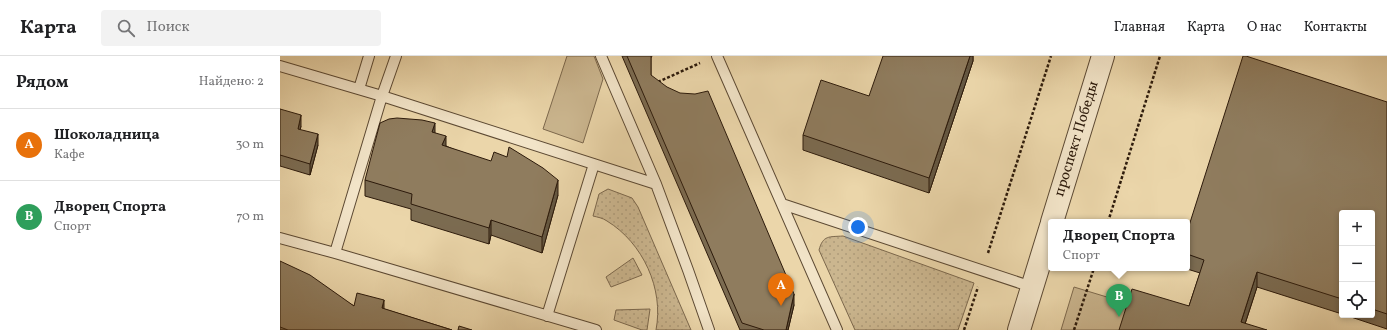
<!DOCTYPE html>
<html lang="ru">
<meta charset="utf-8">
<style>
body{margin:0;font-family:Vollkorn,serif;background:#f2f2f2;color:#202124}
.controls{position:absolute;right:12px;bottom:12px;display:grid;overflow:hidden;border-radius:4px;box-shadow:0 2px 6px #0003}
.controls button{width:36px;height:36px;display:grid;place-items:center;padding:0;border:0;border-bottom:1px solid #e0e0e0;background:#fff;color:#202124;font:20px sans-serif}
.you{position:absolute;left:578px;top:171px;width:14px;height:14px;margin:-10px;border:3px solid #fff;border-radius:50%;background:#1a73e8;box-shadow:0 0 0 6px #1a73e833}
.badge{display:grid;place-items:center;width:26px;height:26px;border-radius:50%;background:#8f2418;color:#fff;font-size:13px;font-weight:700}
.pin{position:absolute;translate:-50% -33px;filter:drop-shadow(0 1px 2px #0008)}
.pin::after{content:'';position:absolute;top:21px;width:14px;height:12px;background:inherit;clip-path:polygon(0 0,100% 0,50% 100%)}
.popup{position:absolute;left:768px;top:163px;width:142px;height:52px;box-sizing:border-box;display:grid;place-content:center;border-radius:4px;background:#fff;filter:drop-shadow(0 1px 3px #0005);font-size:13px;white-space:nowrap;color:#757577}
.popup b{font-size:15px;color:#202124}
.popup::after{content:'';position:absolute;left:50%;top:100%;margin-left:-8px;border:8px solid transparent;border-top-color:#fff}
.list{margin:0;padding:0;list-style:none}
h2{display:flex;justify-content:space-between;align-items:center;height:52px;margin:0;padding:0 16px;font-size:17px}
h2 small{font-size:13px;font-weight:400;color:#757577}
.list li{display:grid;grid-template-columns:26px 1fr auto;gap:12px;align-items:center;box-sizing:border-box;height:72px;padding:0 16px;border-top:1px solid #e0e0e0}
.list b{display:block;font-size:15px;white-space:nowrap}
.list p{margin:0;font-size:13px;white-space:nowrap;color:#757577}
.list em{font-size:13px;font-style:normal;color:#757577}
.icon{flex:none;width:22px;height:22px;fill:none;stroke:currentColor;stroke-width:2;stroke-linecap:round;stroke-linejoin:round}
.map{position:relative;flex:none;width:1107px;height:274px;overflow:hidden}
header{display:flex;align-items:center;gap:24px;box-sizing:border-box;height:56px;padding:0 20px;background:#fff;border-bottom:1px solid #e0e0e0}
header strong{font-size:19px}
nav{display:flex;gap:22px;margin-inline-start:auto;font-size:14px}
.search{width:280px;height:36px;background:#f2f2f2;display:flex;align-items:center;gap:10px;box-sizing:border-box;padding:0 14px;border-radius:4px;color:#757577;font-size:15px}
main{display:flex}
aside{flex:1;background:#fff}
.map>svg:first-child{display:block}
</style>
<header>
<strong>Карта</strong>
<div class="search"><svg class="icon" aria-label="search" viewBox="0 0 24 24"><circle cx="10" cy="10" r="6"/><path d="M15 15l6 6"/></svg>Поиск</div>
<nav><a>Главная</a><a>Карта</a><a>О нас</a><a>Контакты</a></nav>
</header>
<main>
<aside>
<h2>Рядом<small>Найдено: 2</small></h2>
<ul class="list">
<li><span class="badge" style="background:#e8710a">A</span><div><b>Шоколадница</b><p>Кафе</p></div><em>30 m</em></li>
<li><span class="badge" style="background:#2e9e5b">B</span><div><b>Дворец Спорта</b><p>Спорт</p></div><em>70 m</em></li>
</ul>
</aside>
<div class="map">
<svg width="1107" height="274" viewBox="0 0 1107 274">
<defs>
<pattern id="grass-dots" width="8" height="8" patternUnits="userSpaceOnUse"><rect width="8" height="8" fill="#cbb68f"/><path d="M2 2h.1M6 6h.1" fill="none" stroke="#ae9c7a" stroke-width="1.8" stroke-linecap="round"/></pattern>
</defs>
<rect width="100%" height="100%" fill="#ebd6aa"/>
<filter id="stains"><feTurbulence type="fractalNoise" baseFrequency=".005" numOctaves="4"/><feColorMatrix values="0 0 0 0 .2 0 0 0 0 .09 0 0 0 0 .02 0 0 0 .5 -.17"/></filter>
<radialGradient id="worn" r=".72"><stop offset=".6" stop-color="#630" stop-opacity="0"/><stop offset="1" stop-color="#630" stop-opacity=".3"/></radialGradient>
<!-- grass -->
<path fill="url(#grass-dots)" stroke="#7c684d" d="M328,133L352,142L358,151L411,274H376C384,233 363,187 327,165C323,162 317,161 313,160L319,138Z
M563,180L694,227L678,274H575L539,194C543,179 549,181 563,180Z
M353,202L362,219L331,231L326,221Z
M370,253L367,274H362L334,264L336,254Z"/>
<!-- park -->
<path fill="#cbb68f" stroke="#7c684d" d="M287,0H314L323,23L303,87L263,73Z
M794,231L935,274H781Z"/>
<g fill="none" stroke-linecap="round" stroke-linejoin="round">
<defs>
<path id="service" d="M321,0L376,128L408,214L429,274
M437,0L557,274
M0,10L102,40L376,128
M79,33L89,0
M502,148L752,231
M0,182L55,197L316,274
M55,197L102,40L116,0
M267,260L314,108"/>
<path id="tertiary" d="M772,166L823,0
M739,274L771,170"/>
</defs>
<!-- service casing -->
<use href="#service" stroke="#5c4933" stroke-width="12"/>
<!-- tertiary casing -->
<use href="#tertiary" stroke="#5c4933" stroke-width="24"/>
<!-- path -->
<path stroke="#2c1a0b" stroke-width="2.5" stroke-dasharray="3 2" stroke-linecap="butt" d="M378,26L420,7
M828,166L880,0
M708,197L771,0
M684,274L698,231
M794,274L814,212"/>
<!-- service -->
<use href="#service" stroke="#f2e4c8" stroke-width="10"/>
<!-- tertiary -->
<use href="#tertiary" stroke="#f2e4c8" stroke-width="22"/>
</g>
<!-- wall -->
<path fill="#7b6b51" stroke="#2c1a0b" d="M342,0H372L371,2V19L514,249L508,274H460Z
M693,0V5L649,137L523,94V79L589,40Z
M1107,46V273L1065,259H1092V157H1062V258L977,231L965,268L839,274L909,250L920,217L904,212H907V176Z
M0,53L21,70L20,74L38,89L30,119L0,110Z
M155,77L166,90L278,139L262,197L211,179L209,188L131,164V153L85,140V124Z
M0,207L74,250L104,253L172,274H0Z"/>
<!-- shaded-wall -->
<path fill="#645742" stroke="#2c1a0b" d="M690,0H693V5L649,137V122Z
M21,59V70L18,84V73Z
M155,67V83L152,76Z
M38,78V89L30,119V108Z
M166,80V96L162,89Z
M278,124V139L262,197V181Z
M211,164V179L209,188V172Z
M977,216V231L963,274L961,266Z
M514,238V249L508,274H506Z
M104,244V260L102,252Z"/>
<!-- building -->
<path fill="#8f7c5e" stroke="#2c1a0b" d="M347,0H371V19L387,31L400,37L415,38L428,35L514,238L506,274H484L462,267Z
M603,0H690L649,122L523,79L541,24L589,40Z
M963,0H966L1107,46V258L1092,253V157H1062V243L977,216L961,266L987,274H839L852,233L909,250L924,204L907,198V176Z
M0,53L21,59L18,73L38,78L30,108L0,99Z
M117,62L142,64L155,67L152,76L166,80L162,89L211,105L214,96L227,101L229,91L263,112L278,124L262,181L211,164L209,172L131,148L132,138L85,124L100,67L109,63Z
M0,205L30,219L74,250L77,237L104,244L102,252L172,274H8L0,271Z
M179,270L192,274H178Z"/>
<g text-anchor="middle" dominant-baseline="central" stroke-width="3" stroke-linejoin="round" paint-order="stroke">
<!-- street labels -->
<g font-size="15" fill="#2c1a0b" stroke="#f2e4c8">
<text transform="translate(797 83) rotate(-73)">проспект Победы</text>
</g>
</g>
<rect width="100%" height="100%" filter="url(#stains)"/>
<rect width="100%" height="100%" fill="url(#worn)"/>
</svg>
<div class="controls">
<button>+</button>
<button>−</button>
<button><svg class="icon" aria-label="locate" viewBox="0 0 24 24"><circle cx="12" cy="12" r="6"/><path d="M12 2v4M12 18v4M2 12h4M18 12h4"/></svg></button>
</div>
<div class="you"></div>
<div class="pin badge" style="left:501px;top:250px;background:#e8710a">A</div>
<div class="pin badge" style="left:839px;top:261px;background:#2e9e5b">B</div>
<div class="popup"><b>Дворец Спорта</b>Спорт</div>
</div>
</main>
